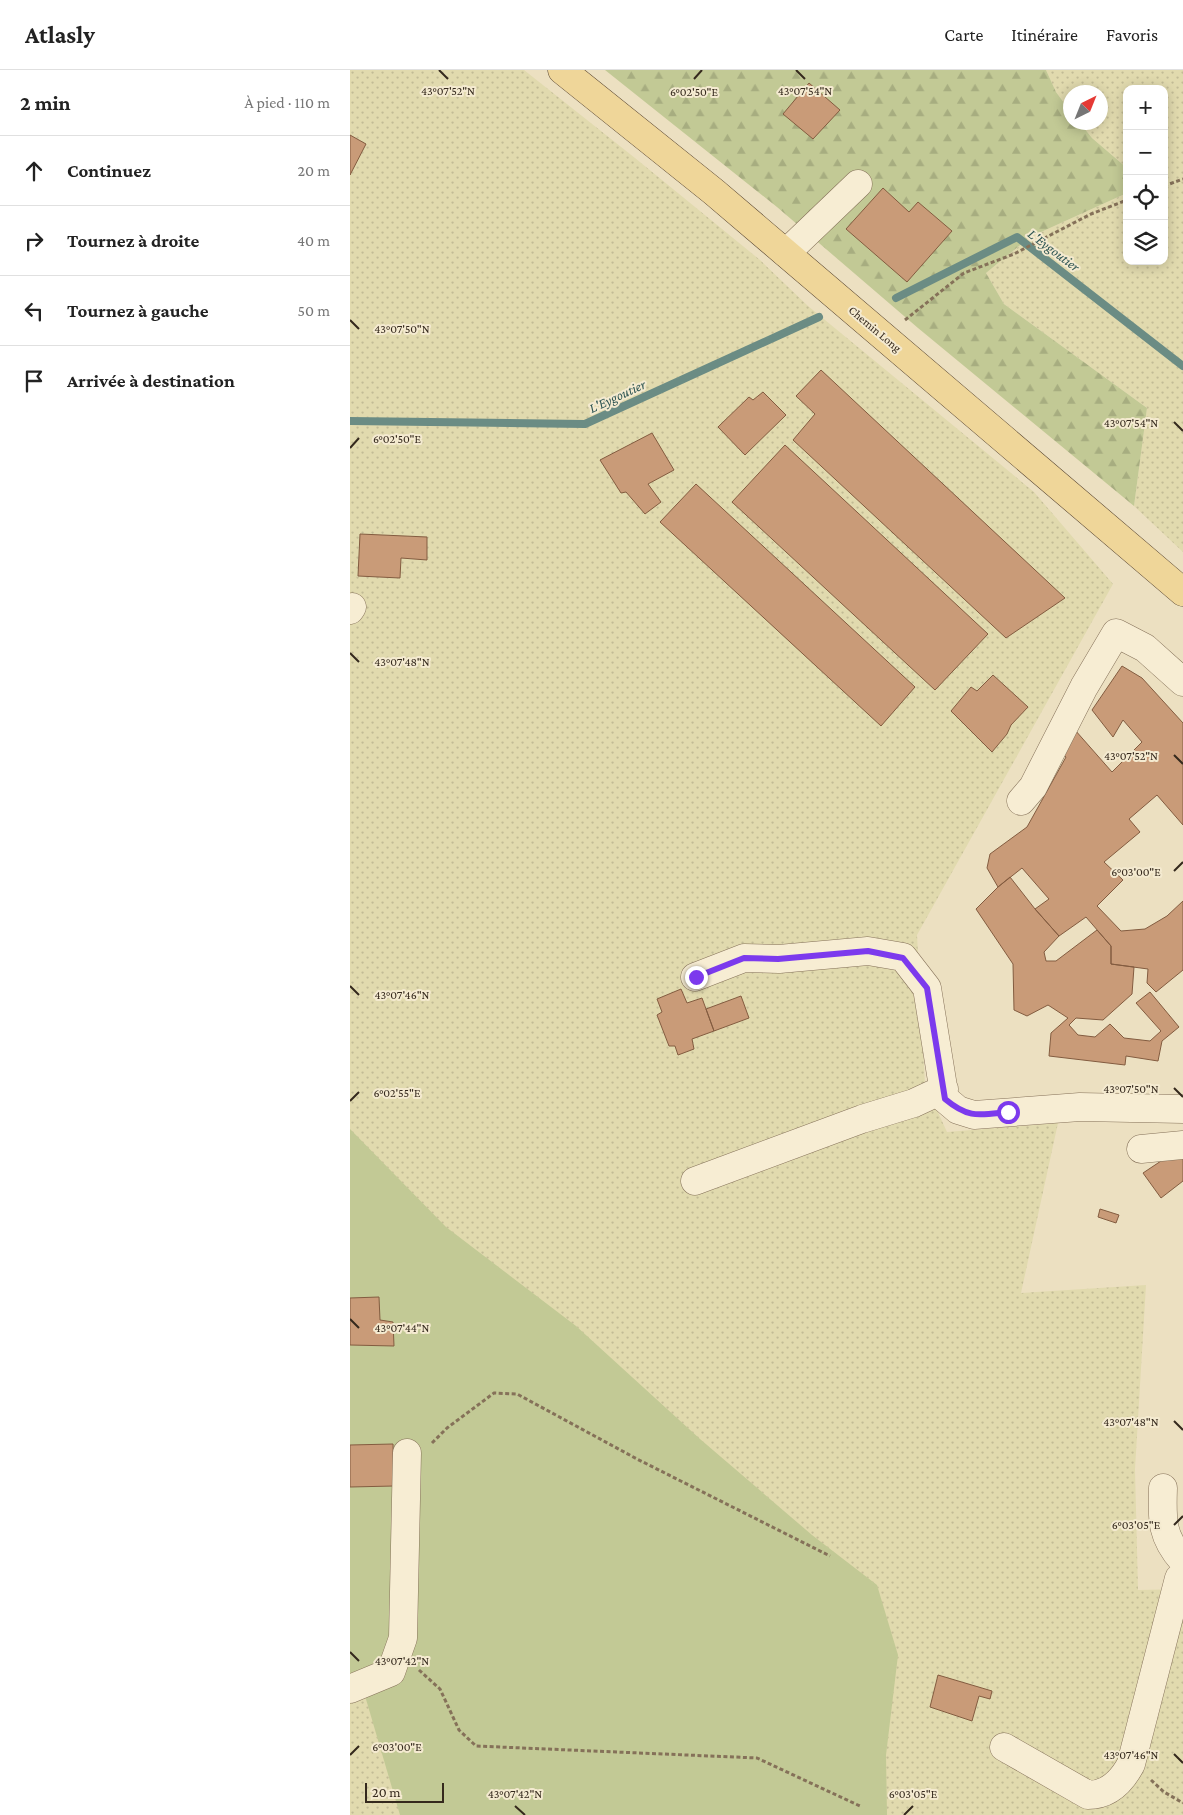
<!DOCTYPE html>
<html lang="fr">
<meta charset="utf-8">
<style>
body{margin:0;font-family:"Crimson Pro",serif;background:#f6f6f6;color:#222}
.controls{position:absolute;right:15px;top:15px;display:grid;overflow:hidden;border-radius:10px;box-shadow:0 2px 12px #0003}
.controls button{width:45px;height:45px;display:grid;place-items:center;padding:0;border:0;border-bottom:1px solid #e0e0e0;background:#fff;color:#222;font:25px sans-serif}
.compass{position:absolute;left:713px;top:15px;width:45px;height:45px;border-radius:50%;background:#fff;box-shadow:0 2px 12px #0003;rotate:43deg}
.scale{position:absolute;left:15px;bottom:12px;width:79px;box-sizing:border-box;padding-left:5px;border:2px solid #35291d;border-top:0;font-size:14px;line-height:18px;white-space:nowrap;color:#35291d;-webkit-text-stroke:4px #f4ead0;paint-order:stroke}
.stop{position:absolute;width:15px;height:15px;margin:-11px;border:4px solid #7c3aed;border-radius:50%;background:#fff}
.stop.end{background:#7c3aed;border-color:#fff;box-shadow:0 1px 5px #0008}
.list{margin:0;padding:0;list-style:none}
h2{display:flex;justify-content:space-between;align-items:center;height:65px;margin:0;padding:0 20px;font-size:21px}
h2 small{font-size:16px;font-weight:400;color:#767676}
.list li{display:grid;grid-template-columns:32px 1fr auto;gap:15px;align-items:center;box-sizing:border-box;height:70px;padding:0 20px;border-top:1px solid #e0e0e0}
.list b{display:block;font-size:19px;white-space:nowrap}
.list em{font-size:16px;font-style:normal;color:#767676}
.icon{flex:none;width:28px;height:28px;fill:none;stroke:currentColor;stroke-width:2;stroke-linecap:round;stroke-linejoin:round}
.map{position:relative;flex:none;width:833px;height:1745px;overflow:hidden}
header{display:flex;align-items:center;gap:30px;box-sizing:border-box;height:70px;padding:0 25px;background:#fff;border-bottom:1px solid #e0e0e0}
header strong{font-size:24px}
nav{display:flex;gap:28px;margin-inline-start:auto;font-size:18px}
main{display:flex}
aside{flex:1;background:#fff}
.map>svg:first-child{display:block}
</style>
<header>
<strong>Atlasly</strong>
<nav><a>Carte</a><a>Itinéraire</a><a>Favoris</a></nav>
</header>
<main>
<aside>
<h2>2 min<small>À pied · 110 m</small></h2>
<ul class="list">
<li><svg class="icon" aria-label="ahead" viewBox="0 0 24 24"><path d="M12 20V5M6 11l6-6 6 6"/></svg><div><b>Continuez</b></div><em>20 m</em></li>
<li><svg class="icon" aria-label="right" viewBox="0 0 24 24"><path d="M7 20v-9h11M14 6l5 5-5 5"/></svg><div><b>Tournez à droite</b></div><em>40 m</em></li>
<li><svg class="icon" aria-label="left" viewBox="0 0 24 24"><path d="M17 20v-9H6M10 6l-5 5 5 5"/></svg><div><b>Tournez à gauche</b></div><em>50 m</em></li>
<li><svg class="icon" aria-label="arrive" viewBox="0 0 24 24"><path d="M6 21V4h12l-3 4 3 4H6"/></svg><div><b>Arrivée à destination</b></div></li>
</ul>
</aside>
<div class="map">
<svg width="833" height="1745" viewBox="0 0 833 1745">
<defs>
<pattern id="farmland-dots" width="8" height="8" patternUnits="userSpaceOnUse" patternTransform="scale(1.25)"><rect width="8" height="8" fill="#e1daae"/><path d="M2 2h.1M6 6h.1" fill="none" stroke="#c2bb95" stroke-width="1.8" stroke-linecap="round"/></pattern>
<pattern id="forest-firs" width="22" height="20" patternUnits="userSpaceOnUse" patternTransform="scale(1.25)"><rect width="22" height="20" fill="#c2c995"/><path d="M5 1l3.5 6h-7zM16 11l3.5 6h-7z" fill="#a7ad80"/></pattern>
</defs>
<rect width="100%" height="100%" fill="#ece0c1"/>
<!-- farmland -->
<path fill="url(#farmland-dots)" d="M0,0H174L285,88L410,190L458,236L684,422L763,514L567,865L575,1014L597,1062L708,1053L671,1223L796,1215L785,1399L788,1520L833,1519V1745H0Z
M696,0H833V482L784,436L797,338L654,234L636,203L680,167L777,123V191H814V19H777V98L742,68L730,53L750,52V22H720V41L706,22Z"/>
<!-- forest -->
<path fill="url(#forest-firs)" d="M255,0H696L706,22L720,41V52L730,53L742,68L777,98V123L680,167L636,203L654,234L797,338L784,436L568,258L427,137Z"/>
<!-- green -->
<path fill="#c2c995" d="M0,1059L96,1157L226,1256L350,1369L462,1465L527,1515L548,1585L536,1685L537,1745H50L8,1602L0,1603Z"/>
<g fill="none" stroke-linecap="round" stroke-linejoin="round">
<!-- stream -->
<path stroke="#6b8c84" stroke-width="8" d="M546,228L667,167L833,296
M0,351L235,354L469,247"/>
</g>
<!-- building -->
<path fill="#c99b78" stroke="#835c40" d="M459,13L490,40L463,69L433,44Z
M0,65L16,74L0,105Z
M533,118L559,142L568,132L602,161L557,212L496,159Z
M471,300L715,528L656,568L443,370L465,344L446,326Z
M413,322L436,345L395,385L368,357L399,327L403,330Z
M302,363L324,400L298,414L311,432L295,444L276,422L271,423L250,390Z
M435,375L638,564L585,620L382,432Z
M346,414L565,617L531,656L310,452Z
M10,464L77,467V490L51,488L50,508L8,506Z
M772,596L792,608L833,653V755L807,725L779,749L790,762L754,792L773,810L747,836L771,861L795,859L817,846L833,831V900L806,922L797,913L798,899L761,894V876L736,847L709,866L685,839L699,829L672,798L648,817L637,798L640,784L677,757L716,687L712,684L725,660L762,702L792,672L773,650L763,667L742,640Z
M643,605L678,637L661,655L657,664L642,682L601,641L621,617L627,621Z
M660,807L685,839L709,866L694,882L696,891H706L747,860L761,876V894L784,897L782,924L753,950L726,948L719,955L728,965L745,967L760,954L774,968L800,971L811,961L786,933L800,922L829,957L812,971L808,991L776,986L775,995L699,986L701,963L718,948L698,935L677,946L664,940L663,894L626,839L648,817Z
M331,919L337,933L352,928L364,961L342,969L344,979L328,985L325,976H319L307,945L312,942L307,929Z
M391,926L399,948L364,961L356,939Z
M823,1083L833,1087V1111L811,1128L793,1103Z
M750,1139L769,1145L766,1153L748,1147Z
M29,1227L30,1250L43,1252L44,1276L0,1275V1228Z
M43,1374L44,1416L0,1417V1375Z
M588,1605L642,1621L640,1629L629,1626L622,1651L580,1637Z"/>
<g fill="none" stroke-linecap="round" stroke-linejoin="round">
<defs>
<path id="minor" d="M436,183L508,114
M0,540L2,537
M671,731L683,717L734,617L766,563L795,578L833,612
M345,907L394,888L429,889L518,881L553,887L577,918L595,1029L608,1040L624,1045L730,1037L833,1039
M791,1079L833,1075
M345,1111L512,1049L564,1033L594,1019
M813,1418C812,1450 811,1466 833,1491
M0,1619L41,1602L53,1568L57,1383
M654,1677L738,1725C759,1725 772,1711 781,1694L829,1508L833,1505"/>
<path id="major" d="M212,0L364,122L833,522"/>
</defs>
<!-- minor casing -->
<use href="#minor" stroke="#857159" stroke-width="29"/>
<!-- major casing -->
<use href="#major" stroke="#523f2d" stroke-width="29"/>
<!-- path -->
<path stroke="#857159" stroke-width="3" stroke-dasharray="4 2.5" stroke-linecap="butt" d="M814,116L833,109
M555,250L614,203L664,184L741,144L777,130
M82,1373L97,1358L144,1323L167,1324L287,1389L480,1486
M69,1600L90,1619L109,1660L126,1676L407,1688L512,1737
M801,1710L814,1722L833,1733"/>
<!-- minor -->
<use href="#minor" stroke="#f7edd3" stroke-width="28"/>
<!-- major -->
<use href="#major" stroke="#efd699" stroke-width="28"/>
</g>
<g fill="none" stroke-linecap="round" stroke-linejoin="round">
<!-- route -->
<path stroke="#7c3aed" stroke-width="6" d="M346,907L394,888L428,889L518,881L553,888L577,918L595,1029C619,1049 629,1045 658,1042"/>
</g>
<!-- ticks -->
<path fill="none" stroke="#35291d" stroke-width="2" d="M89,0L98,9M446,0L455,9M344,9L352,0M0,250L9,259M824,352L833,361M0,378L9,368M0,583L9,592M824,685L833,694M824,801L833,792M0,916L9,925M824,1018L833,1027M0,1031L9,1022M0,1249L9,1258M824,1351L833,1360M824,1455L833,1446M0,1582L9,1591M824,1684L833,1693M0,1685L9,1676M165,1736L175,1745M554,1745L563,1736"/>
<g text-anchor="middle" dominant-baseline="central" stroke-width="4" stroke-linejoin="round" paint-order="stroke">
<!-- street labels -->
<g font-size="12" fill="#35291d" stroke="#f4ead0">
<text transform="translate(525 259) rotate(40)">Chemin Long</text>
</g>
<!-- water labels -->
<g font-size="14" font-style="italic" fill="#2d5452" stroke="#f4ead0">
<text transform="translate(704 180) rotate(37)">L'Eygoutier</text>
<text transform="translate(267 326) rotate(-25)">L'Eygoutier</text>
</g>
</g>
<g font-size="12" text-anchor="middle" fill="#35291d" stroke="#f4ead0" stroke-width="4" stroke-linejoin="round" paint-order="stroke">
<text x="98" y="25">43°07'52"N</text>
<text x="455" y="25">43°07'54"N</text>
<text x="344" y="26">6°02'50"E</text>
<text x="52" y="263">43°07'50"N</text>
<text x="781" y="357">43°07'54"N</text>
<text x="47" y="373">6°02'50"E</text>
<text x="52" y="596">43°07'48"N</text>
<text x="781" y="690">43°07'52"N</text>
<text x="786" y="806">6°03'00"E</text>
<text x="52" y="929">43°07'46"N</text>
<text x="781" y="1023">43°07'50"N</text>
<text x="47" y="1027">6°02'55"E</text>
<text x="52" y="1262">43°07'44"N</text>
<text x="781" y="1356">43°07'48"N</text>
<text x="786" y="1459">6°03'05"E</text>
<text x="52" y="1595">43°07'42"N</text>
<text x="47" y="1681">6°03'00"E</text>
<text x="781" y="1689">43°07'46"N</text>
<text x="563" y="1728">6°03'05"E</text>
<text x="165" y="1728">43°07'42"N</text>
</g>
</svg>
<div class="controls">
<button>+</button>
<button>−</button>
<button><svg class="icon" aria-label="locate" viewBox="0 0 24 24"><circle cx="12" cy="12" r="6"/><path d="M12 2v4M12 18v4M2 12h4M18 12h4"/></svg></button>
<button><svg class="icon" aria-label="layers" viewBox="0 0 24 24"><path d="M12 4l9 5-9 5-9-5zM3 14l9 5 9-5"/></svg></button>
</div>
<svg class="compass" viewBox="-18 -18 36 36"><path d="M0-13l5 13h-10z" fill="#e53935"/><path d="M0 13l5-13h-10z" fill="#767676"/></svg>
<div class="scale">20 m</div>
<div class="stop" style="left:658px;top:1042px"></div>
<div class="stop end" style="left:346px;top:907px"></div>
</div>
</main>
